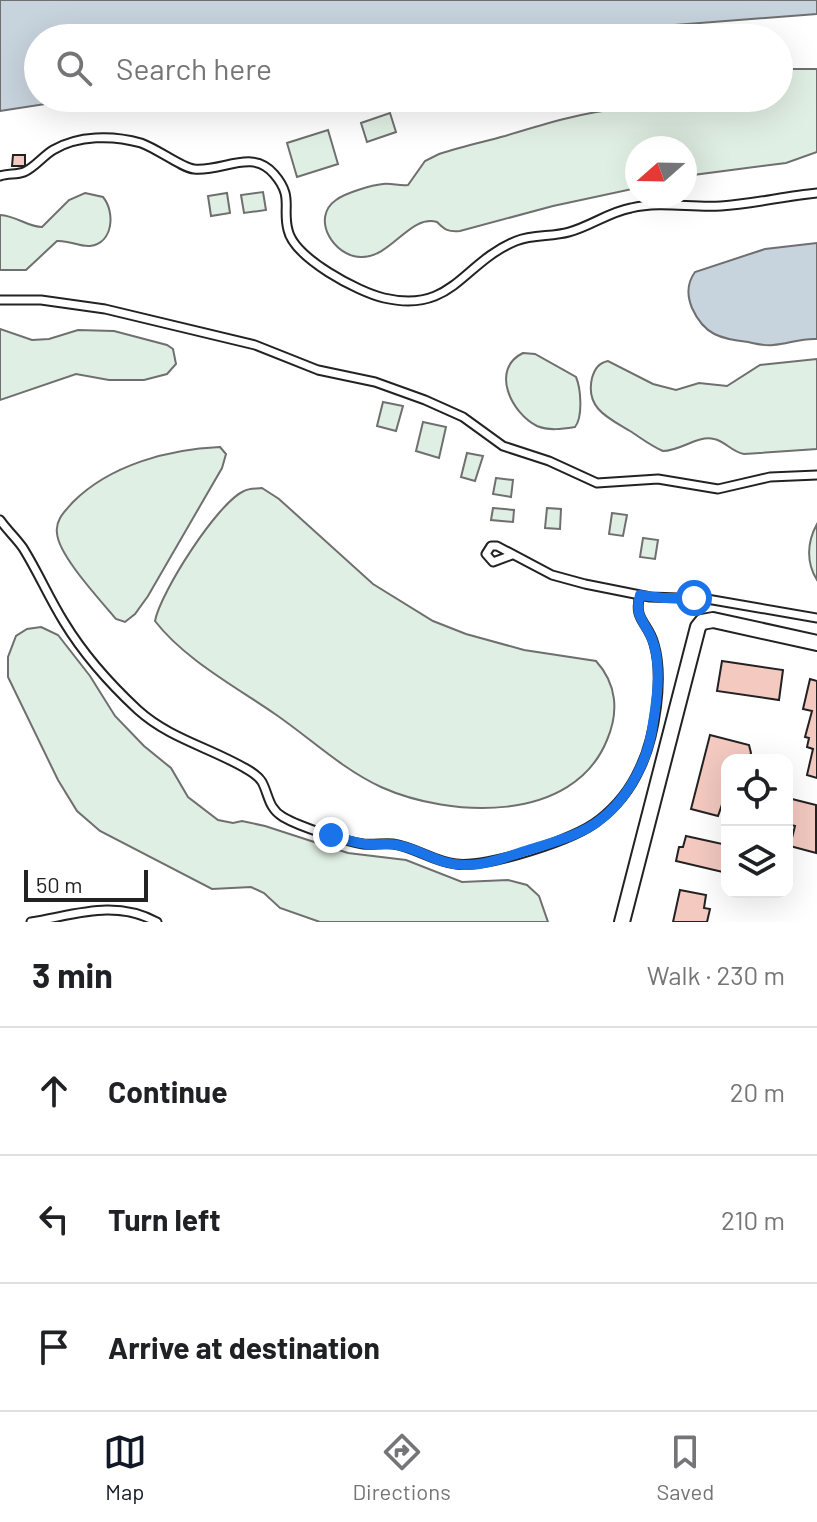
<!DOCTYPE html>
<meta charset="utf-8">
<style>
body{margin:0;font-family:Barlow,sans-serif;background:#f6f6f6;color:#202124}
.controls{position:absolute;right:24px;bottom:24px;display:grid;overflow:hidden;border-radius:16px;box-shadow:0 8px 32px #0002}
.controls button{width:72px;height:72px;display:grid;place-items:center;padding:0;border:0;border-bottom:2px solid #e0e0e0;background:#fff;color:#202124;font:40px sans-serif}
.compass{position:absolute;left:625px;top:136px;width:72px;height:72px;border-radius:50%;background:#fff;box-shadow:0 8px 32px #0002;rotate:250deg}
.scale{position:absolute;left:24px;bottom:20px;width:124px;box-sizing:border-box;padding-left:8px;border:4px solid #222;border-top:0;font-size:22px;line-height:28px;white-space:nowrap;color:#222;-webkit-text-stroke:6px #fff;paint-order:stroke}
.stop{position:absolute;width:24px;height:24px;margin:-18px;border:6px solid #1a73e8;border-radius:50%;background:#fff}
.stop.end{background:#1a73e8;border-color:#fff;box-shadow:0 2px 8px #0008}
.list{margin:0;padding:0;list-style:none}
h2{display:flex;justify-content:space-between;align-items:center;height:104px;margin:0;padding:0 32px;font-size:34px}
h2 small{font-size:26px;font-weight:400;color:#757577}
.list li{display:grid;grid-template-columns:52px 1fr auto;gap:24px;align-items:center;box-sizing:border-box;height:128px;padding:0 32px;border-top:2px solid #e0e0e0}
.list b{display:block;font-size:30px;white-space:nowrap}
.list em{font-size:26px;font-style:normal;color:#757577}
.icon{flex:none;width:44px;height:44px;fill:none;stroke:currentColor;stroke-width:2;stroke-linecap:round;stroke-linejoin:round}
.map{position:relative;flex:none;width:817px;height:922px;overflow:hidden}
.search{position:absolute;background:#fff;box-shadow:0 8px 32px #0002;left:24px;right:24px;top:24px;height:88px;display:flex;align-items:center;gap:20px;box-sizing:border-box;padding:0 28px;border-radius:44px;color:#757577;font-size:30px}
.sheet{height:488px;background:#fff}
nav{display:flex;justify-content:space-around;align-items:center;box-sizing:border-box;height:112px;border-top:2px solid #e0e0e0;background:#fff;font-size:22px;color:#757577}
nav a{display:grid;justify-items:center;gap:4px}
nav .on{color:#111827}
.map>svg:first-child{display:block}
</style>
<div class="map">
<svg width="817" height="922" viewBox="0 0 817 922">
<rect width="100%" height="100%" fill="#fff"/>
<!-- green -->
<path fill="#e0efe3" stroke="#6f6f6f" stroke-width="2" d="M779,69H817V152L786,163L685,176V148H637V188L553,206L460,231C448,232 445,230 437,222C410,214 391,258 361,257C334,257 310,218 336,200C345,193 372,185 383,184C392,183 399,186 408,185L425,161L439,154C461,147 483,142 505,136C544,124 583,112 625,108C649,106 676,116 695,98H779Z
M390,113L396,132L367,142L361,123Z
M328,130L338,164L297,177L287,143Z
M263,192L266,210L244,213L241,195Z
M85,193L103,197C115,211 114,243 90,246C79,247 69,240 57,241L26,270H0V215C17,216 28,227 42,227L69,200Z
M227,193L230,213L211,216L208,196Z
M0,329L32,340L49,339L78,330L114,331L167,345L173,349L176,364L167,374L144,380H109L76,374L0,400Z
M523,353L535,354L576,377C581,389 583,417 575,427C562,429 549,431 537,426C511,413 490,369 523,353Z
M817,359V449L744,454C732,452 725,441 714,439C697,435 681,451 663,451C651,446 641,438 630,431C608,418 585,408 592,378C595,368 599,363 608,361L653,384L676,390L699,383L727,386L760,365Z
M383,402L403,406L396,431L377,426Z
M423,422L446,427L439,458L416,451Z
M220,447L226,454L222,468L148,596L135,614L125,622L116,619C101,601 58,555 57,533C55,520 65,511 73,502C110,465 169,449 220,447Z
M467,453L483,456L475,481L461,477Z
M496,478L513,480L511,497L493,494Z
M262,488L279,499L373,584L433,621L466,634L524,650L596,661C617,684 619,712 607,740C573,824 450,818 381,787C342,769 310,738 275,714C236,687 184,659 155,621C160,593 218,502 244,491C249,488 257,489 262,488Z
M493,508L514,510L513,522L491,520Z
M547,508L561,509L560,529L545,528Z
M612,513L627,515L623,536L609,534Z
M817,524V580C806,563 807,542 817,524Z
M643,538L658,540L655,559L640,557Z
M41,627L58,635L90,676L115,716L144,746L171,768L188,797L218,820L233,823L242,821L265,826L348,853L406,860L462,882L508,880L527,885L539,896L548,922H320L280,908L264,893L251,887L212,889L100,831L77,811L58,780L8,677V657L16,636L27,629Z"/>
<!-- water -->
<path fill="#c7d3dd" stroke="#6f6f6f" stroke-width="2" d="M0,0H817V14L507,38H38V98H84L0,111Z
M817,243V339C801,338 788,344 773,345C764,346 757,344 748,342C721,339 704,335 692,308C687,296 687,283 695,272L765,249Z"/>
<!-- building -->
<path fill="#f3c9c0" stroke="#222" stroke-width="2" d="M13,155H25V166H12Z
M722,661L783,670L779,700L717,691Z
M810,679L817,681V778L807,775L813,749L807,747L809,738L805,737L812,711L803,709Z
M710,735L749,745L751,753L748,760H727V790L718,816L691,809Z
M788,798L816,805V853L790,846L795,826L787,824Z
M686,836L727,845V873L676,861L679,847H683Z
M680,890L706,895L704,908L710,909L707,922H673Z"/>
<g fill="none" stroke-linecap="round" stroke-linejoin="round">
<defs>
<path id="service" d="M0,176C8,173 16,175 24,172C34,168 43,156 53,150C78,135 113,135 141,143C158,149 182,168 194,169C223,172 252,148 274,174C294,197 282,207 288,230C294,258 358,292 384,298C453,314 462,263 516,241C533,234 552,237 569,232C591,226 609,212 631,208C661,201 691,208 721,206C753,204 785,196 817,193
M0,300H41L105,309L255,345L318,370L375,382L425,400L463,417L503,446L549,461L597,483L658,479L718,489L770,477L817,475
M0,520C7,530 16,538 23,548C38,572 49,598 64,622C84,655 110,684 138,710C169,738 208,747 243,767C250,771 258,775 262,782C269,795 268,808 283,817C300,827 344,841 363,844C373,845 384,843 393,844C415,847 434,862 456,864C487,868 575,840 599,820C616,807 631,788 640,768C655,737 664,678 654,644C648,622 633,620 640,595
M512,555L493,562L486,554L491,546H497L552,575L585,584L650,597L707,599L817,618
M31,922C75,915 114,899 157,922"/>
<path id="minor" d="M622,922L698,627L702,622L713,620L817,643"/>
</defs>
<!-- service casing -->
<use href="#service" stroke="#222" stroke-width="11"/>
<!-- minor casing -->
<use href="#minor" stroke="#222" stroke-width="18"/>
<!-- service -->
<use href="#service" stroke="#fff" stroke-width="7"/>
<!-- minor -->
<use href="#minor" stroke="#fff" stroke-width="14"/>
</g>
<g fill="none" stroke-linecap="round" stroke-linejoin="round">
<!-- route -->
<path stroke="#1a73e8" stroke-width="10" d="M331,835C342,838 354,843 366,844C376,845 387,843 397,845C421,849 440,866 466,865C486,865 506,857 525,851C544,845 564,840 582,831C622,812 648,765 653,723C657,699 661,669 654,645C648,622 633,620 640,595L663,598H694"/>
</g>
</svg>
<div class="controls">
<button><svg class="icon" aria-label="locate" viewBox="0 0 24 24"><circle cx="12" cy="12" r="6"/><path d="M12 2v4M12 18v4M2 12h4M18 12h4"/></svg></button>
<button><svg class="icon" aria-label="layers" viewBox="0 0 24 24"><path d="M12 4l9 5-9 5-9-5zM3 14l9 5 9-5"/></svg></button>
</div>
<svg class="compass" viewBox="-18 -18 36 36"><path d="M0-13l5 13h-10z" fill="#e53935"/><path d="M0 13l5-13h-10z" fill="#757577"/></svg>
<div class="scale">50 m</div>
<div class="stop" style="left:694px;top:598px"></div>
<div class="stop end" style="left:331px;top:835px"></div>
<div class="search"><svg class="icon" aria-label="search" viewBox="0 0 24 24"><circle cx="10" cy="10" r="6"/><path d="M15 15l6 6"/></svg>Search here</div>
</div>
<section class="sheet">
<h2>3 min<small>Walk · 230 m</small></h2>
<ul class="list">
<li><svg class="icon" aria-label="ahead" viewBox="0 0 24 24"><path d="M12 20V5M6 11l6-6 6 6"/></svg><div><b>Continue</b></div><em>20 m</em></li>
<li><svg class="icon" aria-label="left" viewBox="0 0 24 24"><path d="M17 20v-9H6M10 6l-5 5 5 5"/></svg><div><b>Turn left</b></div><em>210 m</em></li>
<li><svg class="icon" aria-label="arrive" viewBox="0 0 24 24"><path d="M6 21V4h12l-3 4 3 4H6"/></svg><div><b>Arrive at destination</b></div></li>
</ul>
</section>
<nav>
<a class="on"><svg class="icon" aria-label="map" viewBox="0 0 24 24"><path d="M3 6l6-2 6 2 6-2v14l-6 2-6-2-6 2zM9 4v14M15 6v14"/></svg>Map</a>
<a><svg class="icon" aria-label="directions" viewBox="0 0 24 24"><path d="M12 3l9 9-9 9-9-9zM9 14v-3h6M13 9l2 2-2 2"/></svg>Directions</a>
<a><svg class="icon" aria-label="saved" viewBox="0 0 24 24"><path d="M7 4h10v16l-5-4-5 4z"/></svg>Saved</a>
</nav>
